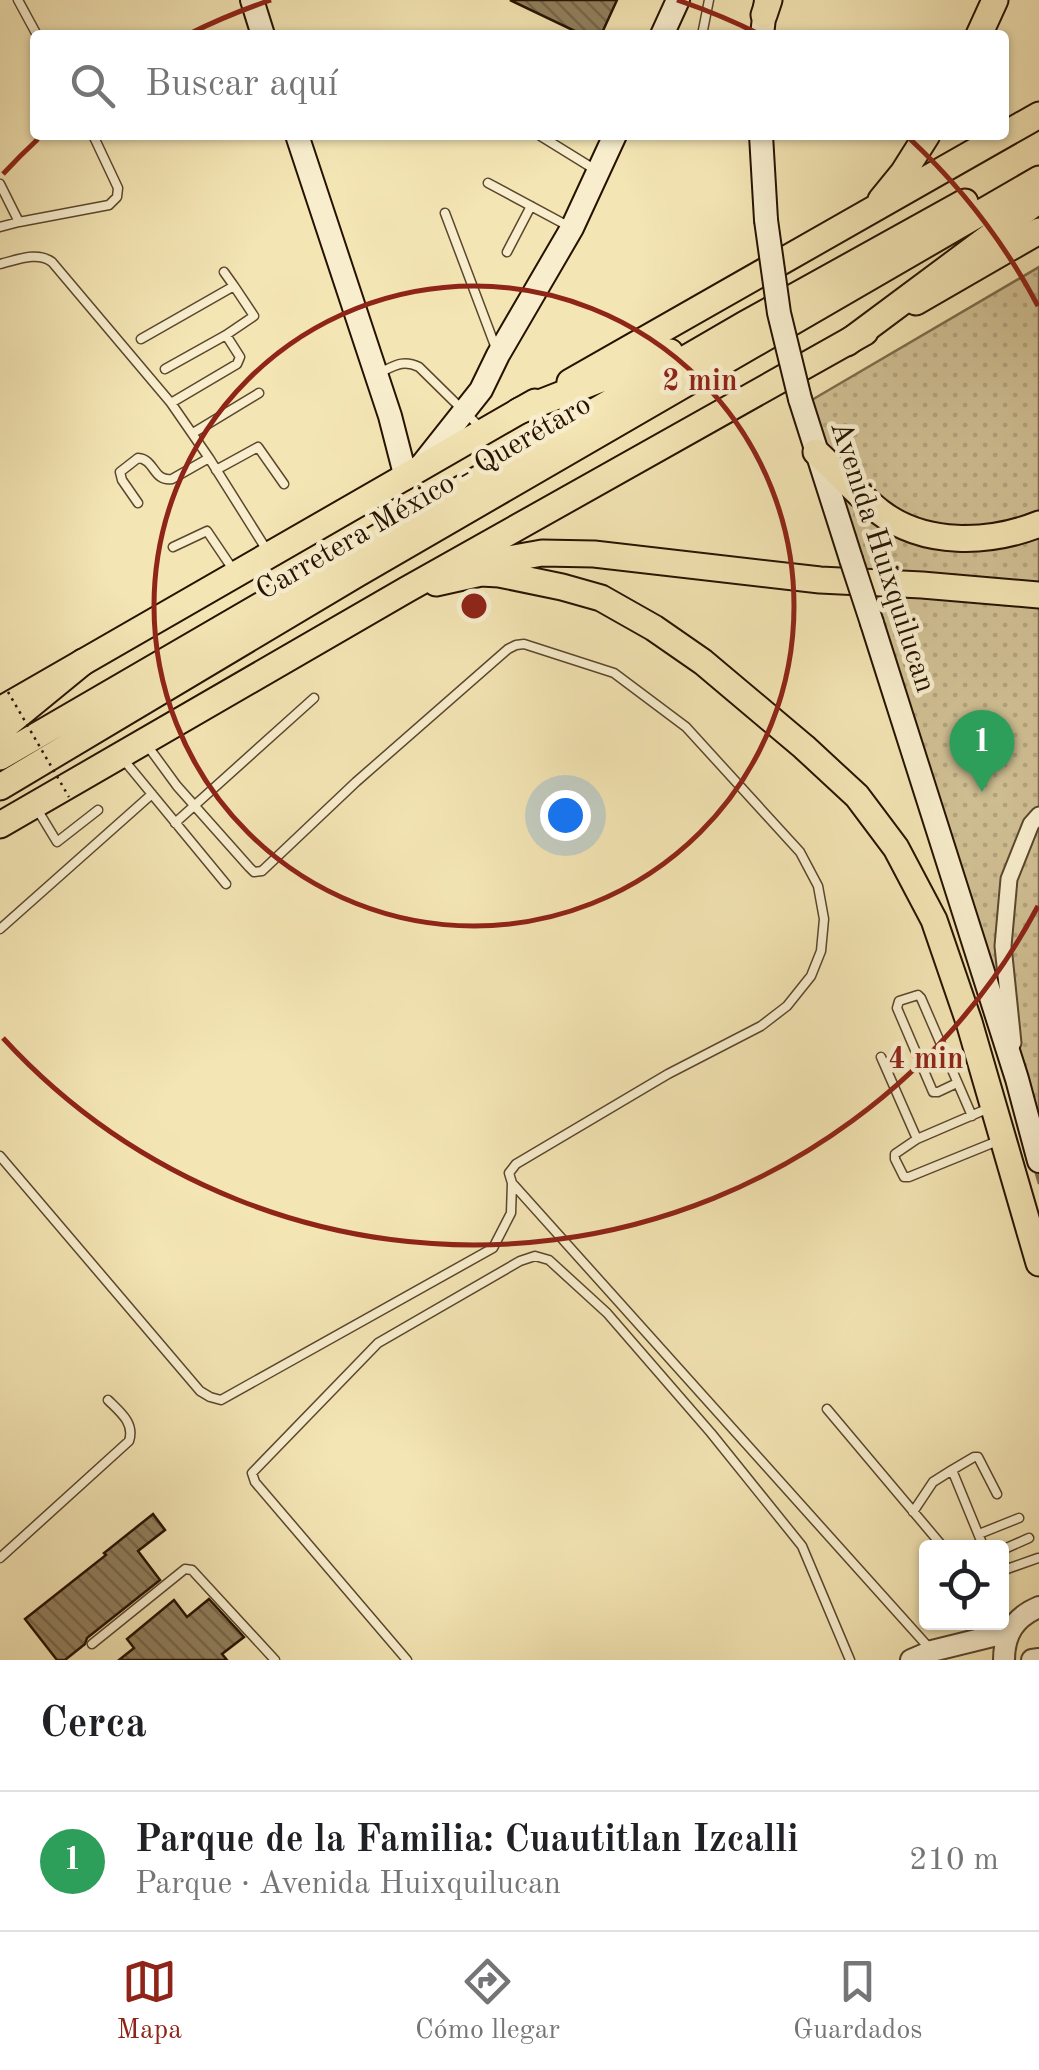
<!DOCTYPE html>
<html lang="es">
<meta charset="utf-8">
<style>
body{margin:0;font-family:"Old Standard TT",serif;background:#f6f6f6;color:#202124}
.controls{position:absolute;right:30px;bottom:30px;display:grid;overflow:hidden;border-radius:10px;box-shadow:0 2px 8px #0004}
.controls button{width:90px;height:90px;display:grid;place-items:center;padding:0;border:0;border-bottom:2px solid #e0e0e0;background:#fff;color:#202124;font:50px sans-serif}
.you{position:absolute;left:565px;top:815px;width:35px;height:35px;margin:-25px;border:8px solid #fff;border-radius:50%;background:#1a73e8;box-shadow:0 0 0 15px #1a73e833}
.badge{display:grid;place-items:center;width:65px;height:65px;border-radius:50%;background:#8f2418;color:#fff;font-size:32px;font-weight:700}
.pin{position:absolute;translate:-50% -82px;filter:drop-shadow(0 2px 5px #0008)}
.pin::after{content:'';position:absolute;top:52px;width:35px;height:30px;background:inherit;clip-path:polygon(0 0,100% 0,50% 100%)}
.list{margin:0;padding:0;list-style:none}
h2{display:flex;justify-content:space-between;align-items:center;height:130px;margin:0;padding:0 40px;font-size:42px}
h2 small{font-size:32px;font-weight:400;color:#757577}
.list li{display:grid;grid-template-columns:65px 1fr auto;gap:30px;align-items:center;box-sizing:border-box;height:140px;padding:0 40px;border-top:2px solid #e0e0e0}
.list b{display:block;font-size:38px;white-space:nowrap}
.list p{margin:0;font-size:32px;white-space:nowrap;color:#757577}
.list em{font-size:32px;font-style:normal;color:#757577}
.icon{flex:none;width:55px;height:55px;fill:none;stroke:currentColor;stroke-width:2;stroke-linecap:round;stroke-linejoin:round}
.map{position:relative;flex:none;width:1039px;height:1660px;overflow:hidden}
.search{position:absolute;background:#fff;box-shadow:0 2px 8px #0004;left:30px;right:30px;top:30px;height:110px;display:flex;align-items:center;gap:25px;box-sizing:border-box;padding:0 35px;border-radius:10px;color:#757577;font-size:38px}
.sheet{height:270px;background:#fff}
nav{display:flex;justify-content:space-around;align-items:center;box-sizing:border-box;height:140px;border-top:2px solid #e0e0e0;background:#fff;font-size:28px;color:#757577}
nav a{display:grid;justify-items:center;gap:5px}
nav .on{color:#8f2418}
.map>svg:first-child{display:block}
</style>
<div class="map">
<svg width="1039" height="1660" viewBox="0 0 1039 1660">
<defs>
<pattern id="park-dots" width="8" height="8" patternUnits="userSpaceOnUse" patternTransform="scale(2.5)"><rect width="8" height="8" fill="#d1c195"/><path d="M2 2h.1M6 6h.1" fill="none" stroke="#b3a57f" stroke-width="1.8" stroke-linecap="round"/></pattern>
<pattern id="building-back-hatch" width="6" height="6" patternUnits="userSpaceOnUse" patternTransform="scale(2.5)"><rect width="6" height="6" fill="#91805e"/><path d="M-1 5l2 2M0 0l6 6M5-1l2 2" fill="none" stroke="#76674b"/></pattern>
</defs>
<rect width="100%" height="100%" fill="#f4e5b4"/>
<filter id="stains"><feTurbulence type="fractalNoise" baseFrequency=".002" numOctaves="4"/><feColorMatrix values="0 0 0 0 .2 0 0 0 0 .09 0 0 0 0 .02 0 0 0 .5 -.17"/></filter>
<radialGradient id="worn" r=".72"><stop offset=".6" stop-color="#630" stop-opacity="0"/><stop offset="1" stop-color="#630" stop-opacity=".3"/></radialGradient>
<!-- park -->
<path fill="url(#park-dots)" stroke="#7c6a4a" stroke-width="2.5" d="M1039,267V1184L810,401Z"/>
<!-- building -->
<path fill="url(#building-back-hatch)" stroke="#261200" stroke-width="2.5" d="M510,0H617L601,35H583Z
M153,1514L165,1530L138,1551L160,1580L87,1638L85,1644L65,1660H57L25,1619L106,1555L104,1553Z
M209,1599L244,1637L222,1654L227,1660H119L134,1648L127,1639L174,1600L187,1617Z"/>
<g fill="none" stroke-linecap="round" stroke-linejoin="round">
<defs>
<path id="service" d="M18,0L37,35
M702,35L709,0
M539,135L594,169
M488,183L568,226
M0,184L19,222L0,227
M445,213L497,351
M19,222L109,205L117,197L118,188L93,135
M507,252L531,206
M0,264C17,260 37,251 52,262L171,403L209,458L268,552
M224,272L234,286
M141,339L234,286L254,316L226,335
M165,369L226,335L240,357L237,364L171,403
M379,373C394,366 403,359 419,367L481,428
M193,433L259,393
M216,470L258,447L284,484
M138,503L122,480L120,472L138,458C155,459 153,482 172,479L209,458
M173,547L207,531L234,571
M147,745L177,786L249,867L254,872L262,871L356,782L508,649L516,645L524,644L614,673L686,727L800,852L818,886L824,919L821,951L811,976L787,1006L761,1026L668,1074L516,1164L509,1173L512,1183L932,1651
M123,759L226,884
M37,809L57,842L98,810
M175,823L314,698
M0,929L152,794
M881,1057L917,1139L989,1108
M957,1083L938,1092H933L897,1008L899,1001L918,995L921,998L972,1116
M917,1139L895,1154V1159L904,1177H909L1000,1140
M0,1156L200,1391L210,1397L221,1400L493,1248L511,1213L512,1183
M827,1409L944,1548
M913,1512L933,1482L952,1470
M979,1534L1019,1518
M984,1548L952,1470L974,1457H978L997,1494
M1002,1550L1029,1538
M0,1558L129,1441C135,1423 120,1412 108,1400
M1002,1561L1007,1569L1038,1558
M92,1644L180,1573L185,1569L192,1570L275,1660
M407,1660L255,1482L252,1473L378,1343L520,1261L535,1256L549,1260L607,1313L711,1433L802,1546L850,1660"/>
<path id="minor" d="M1013,1043L1003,946L1009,879L1031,824L1039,815"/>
<path id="tertiary" d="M911,1660L932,1651L1009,1632
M1004,1660C1004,1634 1015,1617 1039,1607
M1032,1660L1039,1659"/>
<path id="secondary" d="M252,0L263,35
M662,35L678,0
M762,35L766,0
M297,135L390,416L406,478
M761,135L766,220
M800,399L851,559
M420,467L481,390L498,355L572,228L615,135
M872,623L1017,1079L1039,1161"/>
<path id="primary" d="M764,15L769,0
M979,35L995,0
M881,200L903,173L927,135
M916,302L1039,231
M570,382L1039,115
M816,452C837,471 857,494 880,512C924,546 989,544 1039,524
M481,573L514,558L542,553L594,554L820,580L922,585L1039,595
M436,583L481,573L499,574L562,587L601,598L654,628L703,662L804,747L857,796L896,848L934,920L969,1022L1039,1263
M0,710L535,402
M0,825L406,590L865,332"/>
<path id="trunk" d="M847,343L1039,200
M519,411L670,352
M0,730L83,662
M0,757L745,324L965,202
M0,787L357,574L1039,179"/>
</defs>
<!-- service casing -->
<use href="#service" stroke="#5a472d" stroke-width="11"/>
<!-- minor casing -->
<use href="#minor" stroke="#5a472d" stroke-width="19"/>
<!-- tertiary casing -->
<use href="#tertiary" stroke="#5a472d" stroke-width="24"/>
<!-- secondary casing -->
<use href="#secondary" stroke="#261200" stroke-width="26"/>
<!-- primary casing -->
<use href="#primary" stroke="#261200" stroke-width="29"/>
<!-- trunk casing -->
<use href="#trunk" stroke="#261200" stroke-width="29"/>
<!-- service -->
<use href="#service" stroke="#f8eece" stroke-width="8"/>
<!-- minor -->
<use href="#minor" stroke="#f8eece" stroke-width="15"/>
<!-- tertiary -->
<use href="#tertiary" stroke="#f8eece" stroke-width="20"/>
<!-- secondary -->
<use href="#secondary" stroke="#f8eece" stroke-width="22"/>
<!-- primary -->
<use href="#primary" stroke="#f4e5b4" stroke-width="25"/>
<!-- trunk -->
<use href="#trunk" stroke="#f4e5b4" stroke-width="25"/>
<defs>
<path id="secondary-bridge" d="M766,220L779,313L800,399
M851,559L872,623"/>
</defs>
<!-- secondary-bridge casing -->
<use href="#secondary-bridge" stroke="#261200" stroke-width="26" stroke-linecap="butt"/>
<!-- path-bridge -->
<path stroke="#261200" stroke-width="2.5" stroke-dasharray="2.5 5" stroke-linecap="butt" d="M8,692L69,797"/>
<!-- secondary-bridge -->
<use href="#secondary-bridge" stroke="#f8eece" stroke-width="22"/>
</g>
<!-- distance rings -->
<g fill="none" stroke="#8f2418" stroke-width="5">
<circle cx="474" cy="606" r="320"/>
<path d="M1038 906A639 639 0 0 1 3 1038M3 174A639 639 0 0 1 38 139M189 34A639 639 0 0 1 271 0M677 0A639 639 0 0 1 759 34M910 139A639 639 0 0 1 1038 306"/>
</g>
<g text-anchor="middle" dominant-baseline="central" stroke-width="9" stroke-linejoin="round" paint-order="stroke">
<!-- street labels -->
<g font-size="30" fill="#261200" stroke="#f8eece">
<text transform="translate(424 498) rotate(-30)">Carretera México - Querétaro</text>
<text transform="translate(882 557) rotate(72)">Avenida Huixquilucan</text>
</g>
</g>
<circle cx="474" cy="606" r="15" fill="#8f2418" stroke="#f8eece" stroke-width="5"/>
<g font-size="30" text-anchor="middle" font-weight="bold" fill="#8f2418" stroke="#f8eece" stroke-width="9" stroke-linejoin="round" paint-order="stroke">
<text x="700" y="390">2 min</text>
<text x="926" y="1068">4 min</text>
</g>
<rect width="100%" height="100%" filter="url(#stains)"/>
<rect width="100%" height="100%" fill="url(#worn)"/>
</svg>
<div class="controls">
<button><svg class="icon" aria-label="locate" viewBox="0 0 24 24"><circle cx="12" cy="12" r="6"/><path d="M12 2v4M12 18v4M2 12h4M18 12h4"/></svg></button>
</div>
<div class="you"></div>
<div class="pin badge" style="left:982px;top:792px;background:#2e9e5b">1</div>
<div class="search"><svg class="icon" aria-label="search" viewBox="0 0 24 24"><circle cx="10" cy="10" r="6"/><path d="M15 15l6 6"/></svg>Buscar aquí</div>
</div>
<section class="sheet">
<h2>Cerca<small></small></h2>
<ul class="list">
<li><span class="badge" style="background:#2e9e5b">1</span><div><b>Parque de la Familia: Cuautitlan Izcalli</b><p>Parque · Avenida Huixquilucan</p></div><em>210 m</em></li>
</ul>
</section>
<nav>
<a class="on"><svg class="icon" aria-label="map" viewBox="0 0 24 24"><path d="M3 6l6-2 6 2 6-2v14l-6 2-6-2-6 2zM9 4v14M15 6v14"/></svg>Mapa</a>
<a><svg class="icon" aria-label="directions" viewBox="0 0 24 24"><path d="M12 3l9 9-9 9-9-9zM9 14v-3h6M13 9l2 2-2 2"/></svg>Cómo llegar</a>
<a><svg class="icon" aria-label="saved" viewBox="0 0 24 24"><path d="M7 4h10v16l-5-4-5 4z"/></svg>Guardados</a>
</nav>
